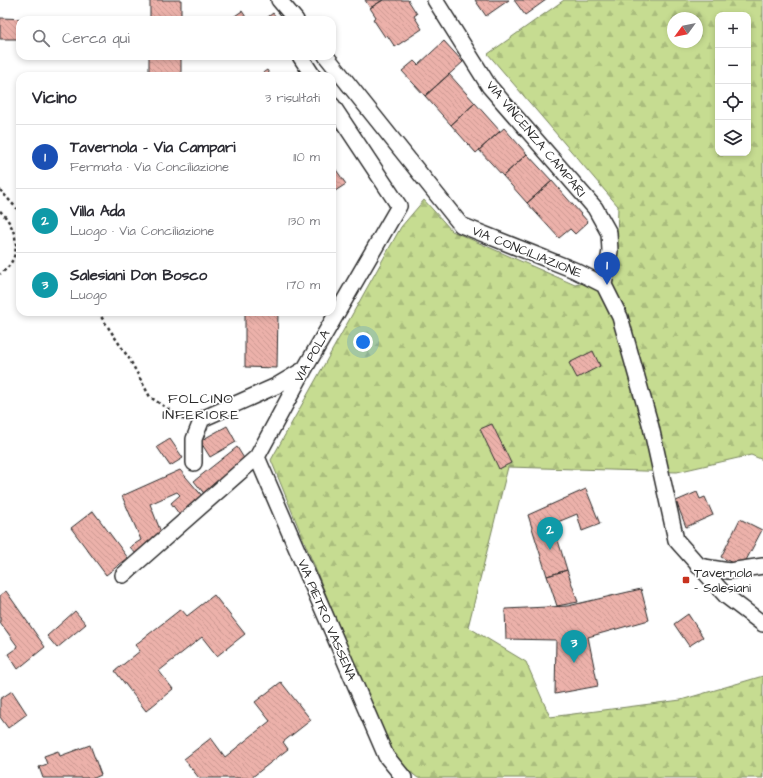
<!DOCTYPE html>
<html lang="it">
<meta charset="utf-8">
<style>
body{margin:0;font-family:"Architects Daughter",sans-serif;background:#f7f7f7;color:#2b2b33}
.controls{position:absolute;right:12px;top:12px;display:grid;overflow:hidden;border-radius:8px;box-shadow:0 2px 6px #0003}
.controls button{width:36px;height:36px;display:grid;place-items:center;padding:0;border:0;border-bottom:1px solid #e1e1e2;background:#fff;color:#2b2b33;font:20px sans-serif}
.compass{position:absolute;left:667px;top:12px;width:36px;height:36px;border-radius:50%;background:#fff;box-shadow:0 2px 6px #0003;rotate:237deg}
.you{position:absolute;left:363px;top:342px;width:14px;height:14px;margin:-10px;border:3px solid #fff;border-radius:50%;background:#1a73e8;box-shadow:0 0 0 6px #1a73e833}
.badge{display:grid;place-items:center;width:26px;height:26px;border-radius:50%;background:#c8321e;color:#fff;font-size:13px;font-weight:700}
.pin{position:absolute;translate:-50% -33px;filter:drop-shadow(0 1px 2px #0008)}
.pin::after{content:'';position:absolute;top:21px;width:14px;height:12px;background:inherit;clip-path:polygon(0 0,100% 0,50% 100%)}
.list{margin:0;padding:0;list-style:none}
h2{display:flex;justify-content:space-between;align-items:center;height:52px;margin:0;padding:0 16px;font-size:17px}
h2 small{font-size:13px;font-weight:400;color:#7c7c81}
.list li{display:grid;grid-template-columns:26px 1fr auto;gap:12px;align-items:center;box-sizing:border-box;height:64px;padding:0 16px;border-top:1px solid #e1e1e2}
.list b{display:block;font-size:15px;white-space:nowrap}
.list p{margin:0;font-size:13px;white-space:nowrap;color:#7c7c81}
.list em{font-size:13px;font-style:normal;color:#7c7c81}
.icon{flex:none;width:22px;height:22px;fill:none;stroke:currentColor;stroke-width:2;stroke-linecap:round;stroke-linejoin:round}
.map{position:relative;flex:none;width:763px;height:778px;overflow:hidden}
.search{position:absolute;background:#fff;box-shadow:0 2px 6px #0003;left:16px;top:16px;width:320px;height:44px;display:flex;align-items:center;gap:10px;box-sizing:border-box;padding:0 14px;border-radius:12px;color:#7c7c81;font-size:15px}
.panel{position:absolute;background:#fff;box-shadow:0 2px 6px #0003;left:16px;top:72px;width:320px;height:244px;border-radius:12px}
.map>svg:first-child{display:block}
</style>
<div class="map">
<svg width="763" height="778" viewBox="0 0 763 778">
<defs>
<pattern id="forest-firs" width="22" height="20" patternUnits="userSpaceOnUse"><rect width="22" height="20" fill="#c6dc91"/><path d="M5 1l3.5 6h-7zM16 11l3.5 6h-7z" fill="#aabd7d"/></pattern>
<pattern id="building-back-hatch" width="6" height="6" patternUnits="userSpaceOnUse"><rect width="6" height="6" fill="#ecb1aa"/><path d="M-1 5l2 2M0 0l6 6M5-1l2 2" fill="none" stroke="#cb9892"/></pattern>
</defs>
<rect width="100%" height="100%" fill="#fff"/>
<filter id="ink" filterUnits="userSpaceOnUse"><feTurbulence type="fractalNoise" baseFrequency=".025" numOctaves="2"/><feDisplacementMap in="SourceGraphic" scale="8" xChannelSelector="R" yChannelSelector="G"/><feConvolveMatrix kernelMatrix="1 2 1 2 8 2 1 2 1" color-interpolation-filters="sRGB"/></filter>
<g filter="url(#ink)">
<!-- forest -->
<path fill="url(#forest-firs)" stroke="#78845e" fill-rule="evenodd" d="M564,0H763V460L751,455L677,472L508,467L468,627L526,662L550,717L681,700L763,676V778H418L393,759L271,460L401,227L424,200L452,231L575,285L616,276L618,206L488,54ZM718,15H748V153H718ZM673,18H697V42H673Z"/>
<!-- building -->
<path fill="url(#building-back-hatch)" stroke="#2b2b2b" d="M150,0H181V20H150Z
M365,0H383L370,8Z
M383,0H408L417,14L414,16L422,29L395,47L387,35L385,37L373,19L376,17L370,8Z
M475,0H509L486,16Z
M514,0H546L525,15Z
M242,11L248,20H229Z
M273,13L278,20H264Z
M0,18L29,19L20,20V39H0Z
M444,41L463,62L425,96L402,71L414,61L418,65Z
M149,56H181V76H149Z
M267,70L271,76H258Z
M449,74L475,103L451,125L425,96Z
M475,103L500,131L476,153L451,125Z
M504,128L527,154L503,176L479,150Z
M527,154L552,181L527,203L503,176Z
M332,164L346,184L332,193Z
M552,181L588,222L575,234L570,229L559,238L527,203Z
M245,312H278L277,368L245,367Z
M593,351L600,366L577,378L569,363Z
M492,424L511,463L499,469L480,429Z
M227,426L236,442L210,457L200,441Z
M170,439L183,458L170,466L157,447Z
M237,447L245,460L206,496L194,481Z
M180,470L204,498L182,518L171,503L180,495L177,492L150,504L162,535L137,555L130,547L141,540L122,496Z
M586,489L600,524L582,531L577,514L553,524L567,570L547,576L528,515Z
M697,492L700,499L705,497L713,515L686,527L676,501Z
M93,511L128,558L106,575L71,528Z
M740,519L762,530L742,568L721,557Z
M567,570L578,602L557,606L547,576Z
M641,589L649,620L588,637L598,686L555,694L556,640L506,639L505,609L568,606Z
M6,591L45,647L18,669L8,654L18,647L0,622V595Z
M214,595L245,634L217,656L202,637L159,671L173,689L146,711L115,671L140,651L135,645L181,609L187,616Z
M75,611L86,624L57,648L47,636Z
M688,614L703,637L689,646L674,624Z
M281,682L311,720L283,742L288,749L251,778H199L184,759L211,738L225,757L270,721L255,702Z
M12,691L27,714L8,728L0,717V699Z
M90,745L101,775L94,778H43L39,767L47,764L44,756L58,751L60,756Z"/>
<g fill="none" stroke-linecap="round" stroke-linejoin="round">
<defs>
<path id="street" d="M279,0L296,20
M435,0L489,86L595,208L609,233L610,251L604,285
M300,56L313,76
M326,56L461,225L574,270L604,285L620,317L651,427L676,540L726,596L763,624
M257,457L386,756L404,778
M194,463V439L202,419L276,386L303,370
M698,566L729,571L763,566
M123,575L257,457L304,370L399,206L332,105"/>
</defs>
<!-- street casing -->
<use href="#street" stroke="#2b2b2b" stroke-width="18"/>
<!-- path -->
<path stroke="#2b2b2b" stroke-width="2.5" stroke-dasharray="3 3" stroke-linecap="butt" d="M0,190L20,212
M0,211C18,228 24,258 0,274
M98,312L130,360L150,397L186,421"/>
<!-- street -->
<use href="#street" stroke="#fff" stroke-width="15"/>
</g>
</g>
<!-- markers -->
<rect fill="#c8321e" stroke="#fff" stroke-width="1.5" x="682" y="576" width="8" height="8" rx="2"/>
<g text-anchor="middle" dominant-baseline="central" stroke-width="3.5" stroke-linejoin="round" paint-order="stroke">
<!-- street labels -->
<g font-size="13" fill="#2b2b2b" stroke="#fff">
<text transform="translate(536 139) rotate(50)">VIA VINCENZA CAMPARI</text>
<text transform="translate(527 252) rotate(22)">VIA CONCILIAZIONE</text>
<text transform="translate(312 356) rotate(-60)">VIA POLA</text>
<text transform="translate(327 620) rotate(67)">VIA PIETRO VASSENA</text>
</g>
<!-- poi labels -->
<g font-size="13" fill="#2b2b2b" stroke="#fff" text-anchor="start">
<text x="694" y="573">Tavernola<tspan x="694" dy="15">- Salesiani</tspan></text>
</g>
<!-- neighbourhood labels -->
<g font-size="14" letter-spacing="1" fill="#2b2b2b" stroke="#fff">
<text x="201" y="399">FOLCINO<tspan x="201" dy="16">INFERIORE</tspan></text>
</g>
</g>
</svg>
<div class="controls">
<button>+</button>
<button>−</button>
<button><svg class="icon" aria-label="locate" viewBox="0 0 24 24"><circle cx="12" cy="12" r="6"/><path d="M12 2v4M12 18v4M2 12h4M18 12h4"/></svg></button>
<button><svg class="icon" aria-label="layers" viewBox="0 0 24 24"><path d="M12 4l9 5-9 5-9-5zM3 14l9 5 9-5"/></svg></button>
</div>
<svg class="compass" viewBox="-18 -18 36 36"><path d="M0-13l5 13h-10z" fill="#e53935"/><path d="M0 13l5-13h-10z" fill="#7c7c81"/></svg>
<div class="you"></div>
<div class="pin badge" style="left:607px;top:285px;background:#1a4fb4">1</div>
<div class="pin badge" style="left:550px;top:550px;background:#0f9aa8">2</div>
<div class="pin badge" style="left:574px;top:663px;background:#0f9aa8">3</div>
<div class="search"><svg class="icon" aria-label="search" viewBox="0 0 24 24"><circle cx="10" cy="10" r="6"/><path d="M15 15l6 6"/></svg>Cerca qui</div>
<section class="panel">
<h2>Vicino<small>3 risultati</small></h2>
<ul class="list">
<li><span class="badge" style="background:#1a4fb4">1</span><div><b>Tavernola - Via Campari</b><p>Fermata · Via Conciliazione</p></div><em>110 m</em></li>
<li><span class="badge" style="background:#0f9aa8">2</span><div><b>Villa Ada</b><p>Luogo · Via Conciliazione</p></div><em>130 m</em></li>
<li><span class="badge" style="background:#0f9aa8">3</span><div><b>Salesiani Don Bosco</b><p>Luogo</p></div><em>170 m</em></li>
</ul>
</section>
</div>
